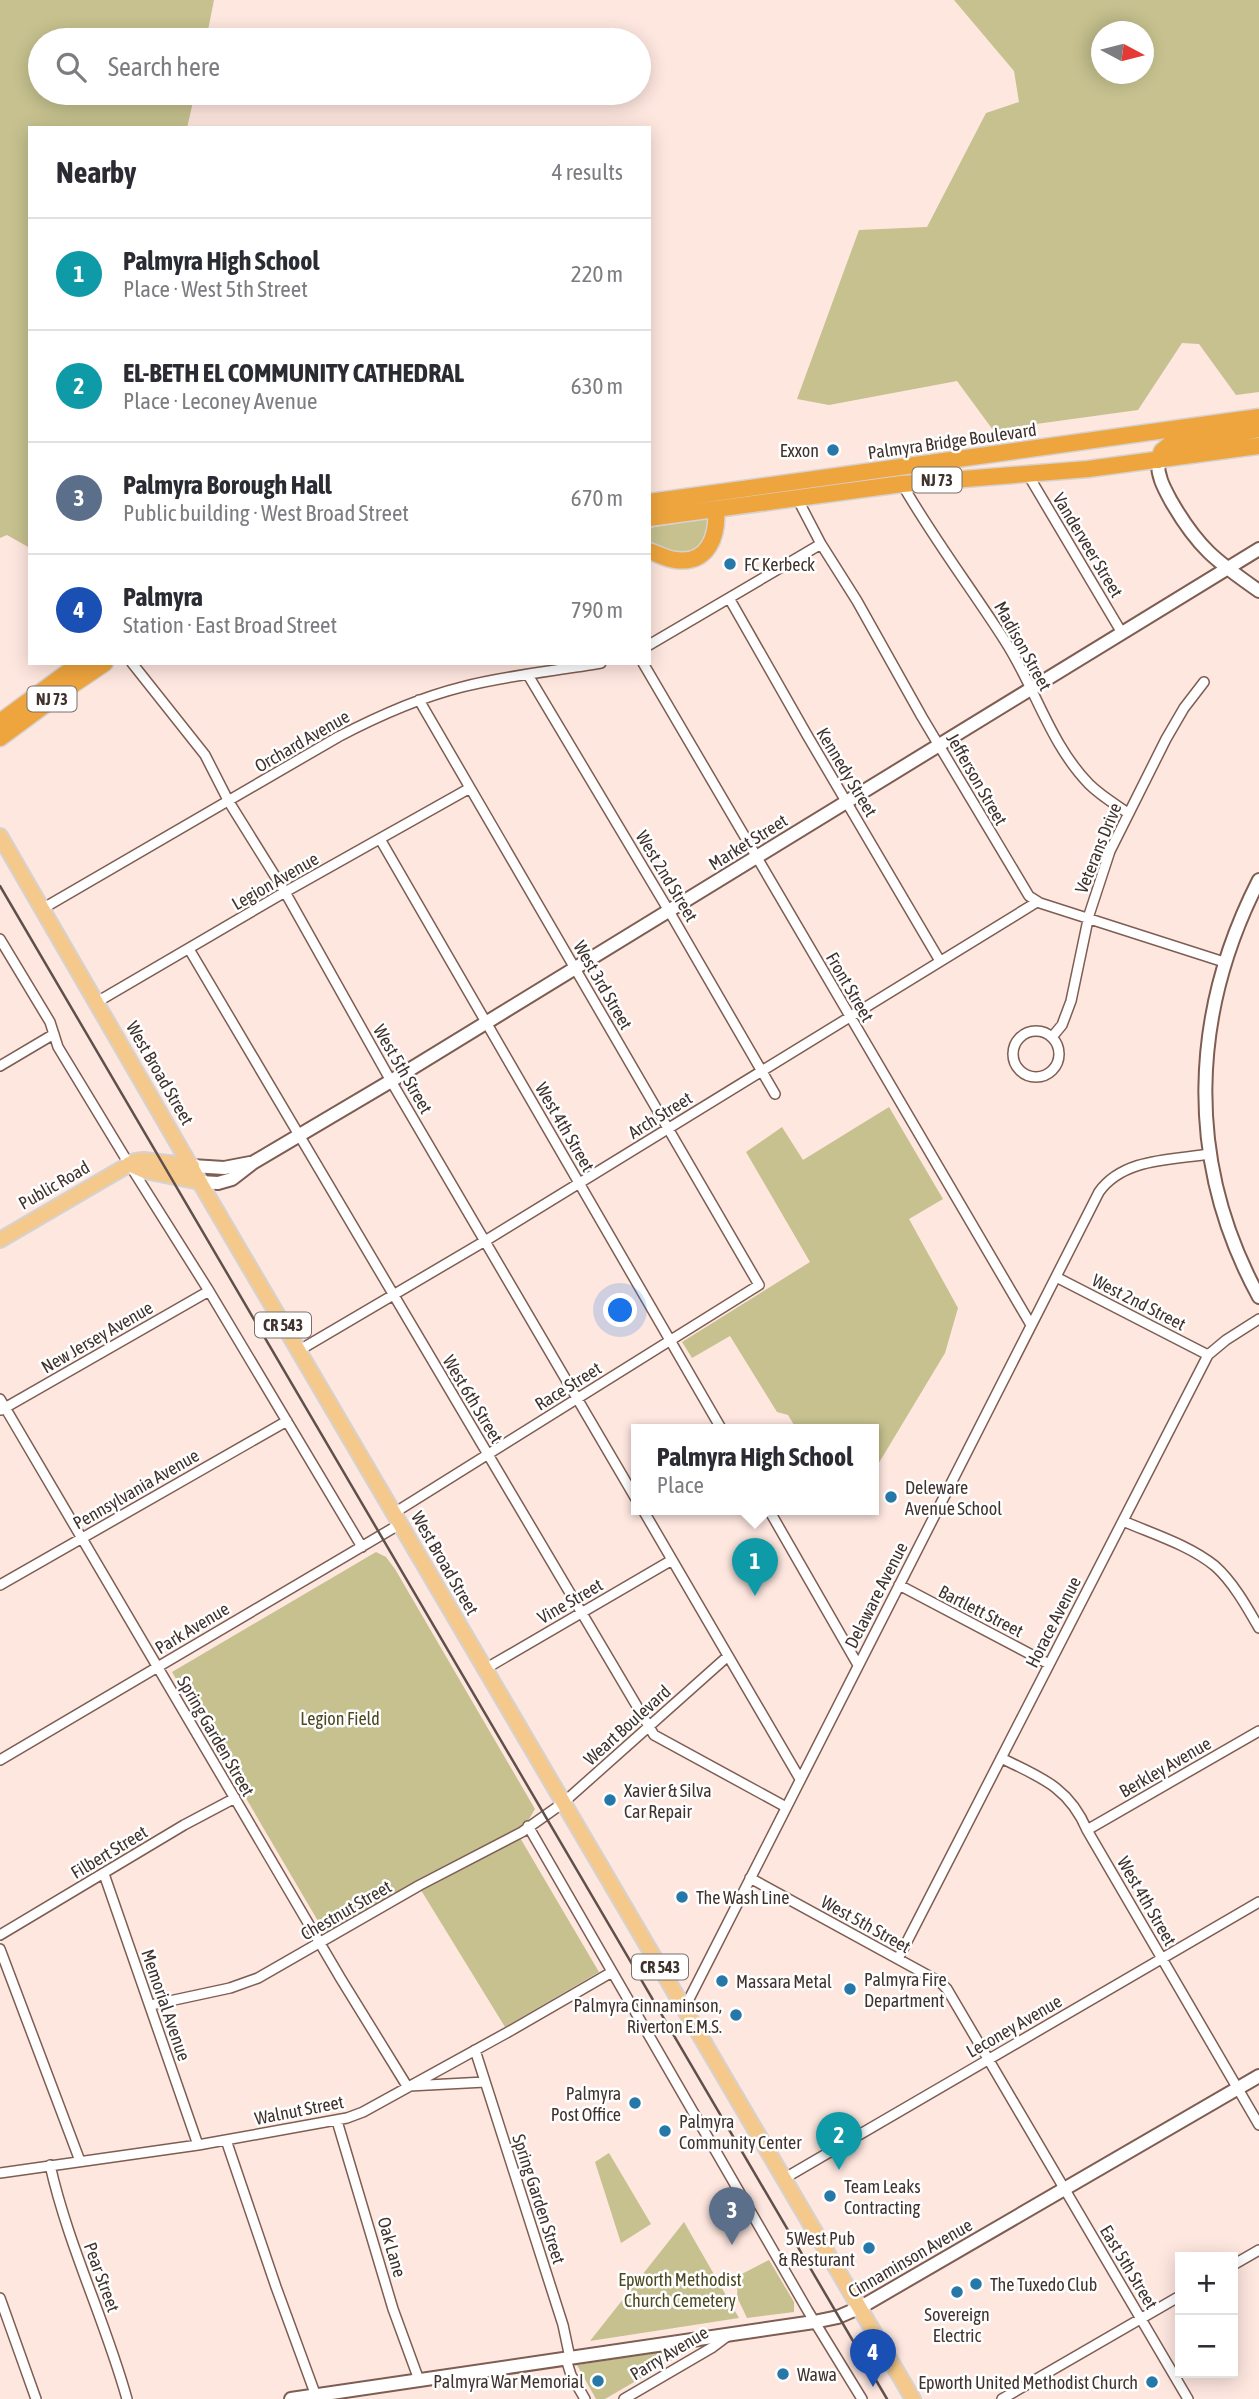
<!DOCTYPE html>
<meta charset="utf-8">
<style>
body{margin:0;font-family:"Asap Condensed",sans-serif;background:#f7f7f7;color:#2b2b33}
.controls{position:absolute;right:21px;bottom:21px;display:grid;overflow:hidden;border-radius:0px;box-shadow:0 4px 18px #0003}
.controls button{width:63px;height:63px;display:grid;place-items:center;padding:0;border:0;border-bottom:2px solid #e1e1e2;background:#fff;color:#2b2b33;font:35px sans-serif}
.compass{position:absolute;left:1091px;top:21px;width:63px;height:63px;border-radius:50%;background:#fff;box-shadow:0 4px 18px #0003;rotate:97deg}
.you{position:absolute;left:621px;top:1311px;width:24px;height:24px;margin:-18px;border:5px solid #fff;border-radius:50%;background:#1a73e8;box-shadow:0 0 0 10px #1a73e833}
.badge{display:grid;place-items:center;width:46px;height:46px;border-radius:50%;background:#0b8043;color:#fff;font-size:23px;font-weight:700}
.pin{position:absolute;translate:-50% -58px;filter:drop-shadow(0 2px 4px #0008)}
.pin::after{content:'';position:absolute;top:37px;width:24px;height:21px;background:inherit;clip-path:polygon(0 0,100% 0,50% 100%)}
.popup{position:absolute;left:631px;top:1424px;width:248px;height:91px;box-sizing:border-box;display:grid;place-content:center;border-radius:0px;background:#fff;filter:drop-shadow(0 2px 5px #0005);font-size:23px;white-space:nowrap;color:#7c7c81}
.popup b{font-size:26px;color:#2b2b33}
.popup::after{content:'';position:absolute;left:50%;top:100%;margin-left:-14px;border:14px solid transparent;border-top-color:#fff}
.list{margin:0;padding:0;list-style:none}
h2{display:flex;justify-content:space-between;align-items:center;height:91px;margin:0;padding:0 28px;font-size:30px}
h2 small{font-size:23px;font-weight:400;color:#7c7c81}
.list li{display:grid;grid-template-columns:46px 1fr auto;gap:21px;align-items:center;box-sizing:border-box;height:112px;padding:0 28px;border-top:2px solid #e1e1e2}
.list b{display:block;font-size:26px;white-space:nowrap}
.list p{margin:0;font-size:23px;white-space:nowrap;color:#7c7c81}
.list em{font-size:23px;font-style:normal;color:#7c7c81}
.icon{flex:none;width:38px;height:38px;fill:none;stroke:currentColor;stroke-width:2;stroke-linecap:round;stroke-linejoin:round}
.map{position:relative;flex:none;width:1259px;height:2399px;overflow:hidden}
.search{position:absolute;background:#fff;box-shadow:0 4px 18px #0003;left:28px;top:28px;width:623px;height:77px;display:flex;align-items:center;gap:18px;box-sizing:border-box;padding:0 24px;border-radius:38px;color:#7c7c81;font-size:26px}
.panel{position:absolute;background:#fff;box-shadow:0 4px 18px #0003;left:28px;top:126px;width:623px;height:539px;border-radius:0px}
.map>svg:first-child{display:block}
</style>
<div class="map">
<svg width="1259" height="2399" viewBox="0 0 1259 2399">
<rect width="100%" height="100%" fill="#fee7df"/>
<!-- green -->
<path fill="#c6c18e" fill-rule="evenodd" d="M0,0H214L206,40H40V93H195L187,128H30V548L7,535L0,538Z
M954,0H1259V392L1236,395L1199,344L1182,343L1138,410L993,430L957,381L829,405L797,399L859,230L927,227L986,113L1019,102L1014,71ZM1102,32H1144V74H1102Z
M711,518C702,560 683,559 649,544V528Z
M889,1107L943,1199L909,1219L958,1308L945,1353L874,1471V1430H797L788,1415L777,1412L730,1336L692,1358L682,1342L810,1262L746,1152L782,1127L803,1160Z
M376,1552L386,1557L395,1569L535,1809L519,1836L599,1972L505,2027L416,1882L325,1933L172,1672Z
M609,2153L651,2224L621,2243L595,2162Z
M684,2222L739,2318L590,2341Z
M769,2260L794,2302V2312L747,2318L737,2297L738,2276Z
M694,2347L605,2399H596L577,2365Z"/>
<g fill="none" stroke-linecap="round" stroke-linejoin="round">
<defs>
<path id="street" d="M1027,473L1122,633
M902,484C933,538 971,588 1005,641C1035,687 1050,744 1089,784C1101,796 1115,804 1128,813
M797,498L821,544L857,601L922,717L1029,896L1040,903L1224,962
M729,598L807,735L940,961
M649,645L821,544
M132,663L205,755L229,802L285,892L391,1081L636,1499
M643,663L1031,1325
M528,675L669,911L775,1094
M380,839L722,1430
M42,909L338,737C378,716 418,698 462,687C508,675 555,671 601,663
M0,939L50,1022L58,1047L129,1164L209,1291L362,1547
M189,949L654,1735L786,1807
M97,1002L285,892L470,788
M1013 1054a23 23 0 1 1 46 0a23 23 0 1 1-46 0Z
M1052,1037L1062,1025L1071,1001L1089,915L1110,851L1166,739L1184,708L1204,682
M0,1066L54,1034
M1056,1277L1208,1355
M298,1351L485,1241L1037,902
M0,1399L341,1979L407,2086
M1,1410L209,1291
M643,1510L800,1779
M769,1510L858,1665
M394,1513L759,1285L419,700
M1123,1521C1153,1534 1189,1545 1215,1566C1233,1582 1247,1607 1259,1628
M0,1585L287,1421
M899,1585L1049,1664
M485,1669L672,1560
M1001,1758C1040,1777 1069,1787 1087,1830L1259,2125
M0,1760L400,1524
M528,1826L808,2311L862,2399
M1087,1830L1259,1731
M104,1874L198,2145
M750,1878L940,1982L947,1989L1188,2399
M0,1935L184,1825L235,1798
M0,1949L80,2161
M898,1959L1208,1355L1226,1340L1259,1319
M151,2005L230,1988L258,1978L420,1885L522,1832L563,1803L728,1656
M684,2009L1099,1192C1123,1158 1172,1160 1210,1154
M475,2050L563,2325L570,2358
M409,2086L485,2082
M337,2121L393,2309L419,2380
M226,2140L276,2287L316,2396
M50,2165C68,2245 105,2320 127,2399
M0,2173L198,2145L347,2118L363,2112L510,2031L612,1972
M785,2178L1259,1902
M1233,2265L1259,2250
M0,2298L36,2399
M566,2359L571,2375L585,2399
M624,2399L713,2347L729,2335
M1002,2399L1180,2296"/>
<path id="secondary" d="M1158,460C1157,476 1164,488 1171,501C1198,548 1216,561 1259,591
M1259,880C1190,1015 1185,1162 1259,1297
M192,1166L224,1168L250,1163
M200,1182L218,1183L232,1179L254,1162L391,1081L1259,549
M291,2399L814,2322L838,2317L861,2307L1259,2076"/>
<path id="primary" d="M0,836L209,1198L913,2399
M129,1164L145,1171L200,1182
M0,1240L135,1161L144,1160L192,1166"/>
<path id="highway" d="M1158,460L1162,451L1169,445L1259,429
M649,502L1259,417
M649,518L902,484L1088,469L1259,446
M649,551C658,554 666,559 675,560C709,565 718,535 716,509
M0,722L80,663
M0,738L65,690L105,663"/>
</defs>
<!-- street casing -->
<use href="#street" stroke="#7e5d52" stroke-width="12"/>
<!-- secondary casing -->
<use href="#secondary" stroke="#7e5d52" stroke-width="16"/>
<!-- primary casing -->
<use href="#primary" stroke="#d5d2d1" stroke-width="18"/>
<!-- highway casing -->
<use href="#highway" stroke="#d5d2d1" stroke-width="19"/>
<!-- street -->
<use href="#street" stroke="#fff" stroke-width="9"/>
<!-- secondary -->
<use href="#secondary" stroke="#fff" stroke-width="12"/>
<!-- primary -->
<use href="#primary" stroke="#f5c98b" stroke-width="14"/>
<!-- highway -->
<use href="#highway" stroke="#efa53e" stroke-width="16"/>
<!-- rail -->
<path stroke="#60504b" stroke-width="2.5" d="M0,886L887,2399"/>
</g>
<!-- markers -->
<g fill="#2678a9" stroke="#fff" stroke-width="2.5">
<circle cx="833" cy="450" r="7"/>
<circle cx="730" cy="564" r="7"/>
<circle cx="891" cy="1497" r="7"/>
<circle cx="610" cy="1800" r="7"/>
<circle cx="682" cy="1897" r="7"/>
<circle cx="722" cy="1981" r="7"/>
<circle cx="850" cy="1989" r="7"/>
<circle cx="736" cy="2015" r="7"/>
<circle cx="635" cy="2103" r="7"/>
<circle cx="665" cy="2131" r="7"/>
<circle cx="830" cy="2196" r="7"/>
<circle cx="869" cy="2248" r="7"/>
<circle cx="976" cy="2284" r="7"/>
<circle cx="957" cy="2292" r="7"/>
<circle cx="783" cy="2374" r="7"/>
<circle cx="598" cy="2381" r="7"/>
<circle cx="1152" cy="2382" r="7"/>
</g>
<g text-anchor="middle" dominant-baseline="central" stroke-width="5" stroke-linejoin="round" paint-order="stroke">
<!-- shield labels -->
<g fill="#fff" stroke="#79706c" stroke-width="2">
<rect x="912.5" y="467.5" width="49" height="25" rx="5"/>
<rect x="27.5" y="686.5" width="49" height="25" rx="5"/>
<rect x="255" y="1312.5" width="56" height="25" rx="5"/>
<rect x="632" y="1954.5" width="56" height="25" rx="5"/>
</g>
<g font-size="16" font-weight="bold" fill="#40322d">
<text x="937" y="480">NJ 73</text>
<text x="52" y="699">NJ 73</text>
<text x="283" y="1325">CR 543</text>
<text x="660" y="1967">CR 543</text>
</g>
<!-- street labels -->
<g font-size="18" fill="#40322d" stroke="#fff">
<text transform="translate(952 441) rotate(-8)">Palmyra Bridge Boulevard</text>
<text transform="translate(1088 545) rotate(59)">Vanderveer Street</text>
<text transform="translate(1023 646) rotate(61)">Madison Street</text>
<text transform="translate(302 741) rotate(-30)">Orchard Avenue</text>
<text transform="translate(847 772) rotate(59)">Kennedy Street</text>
<text transform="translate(977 779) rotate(60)">Jefferson Street</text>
<text transform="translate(748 842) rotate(-32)">Market Street</text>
<text transform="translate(1098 848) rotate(-68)">Veterans Drive</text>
<text transform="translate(667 876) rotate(59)">West 2nd Street</text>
<text transform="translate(275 881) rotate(-30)">Legion Avenue</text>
<text transform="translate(603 985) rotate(60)">West 3rd Street</text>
<text transform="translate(850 987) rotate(60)">Front Street</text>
<text transform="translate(403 1069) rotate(60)">West 5th Street</text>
<text transform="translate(160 1073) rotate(60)">West Broad Street</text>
<text transform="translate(660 1115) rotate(-32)">Arch Street</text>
<text transform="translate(565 1127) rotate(60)">West 4th Street</text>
<text transform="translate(54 1185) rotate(-30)">Public Road</text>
<text transform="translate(1139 1302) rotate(27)">West 2nd Street</text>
<text transform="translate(97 1337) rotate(-30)">New Jersey Avenue</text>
<text transform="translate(568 1386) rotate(-32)">Race Street</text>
<text transform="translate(473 1399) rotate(59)">West 6th Street</text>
<text transform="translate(136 1489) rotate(-30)">Pennsylvania Avenue</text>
<text transform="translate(445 1563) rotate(60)">West Broad Street</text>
<text transform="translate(876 1595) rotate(-63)">Delaware Avenue</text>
<text transform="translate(570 1601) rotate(-30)">Vine Street</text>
<text transform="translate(981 1611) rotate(27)">Bartlett Street</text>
<text transform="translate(1053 1622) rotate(-63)">Horace Avenue</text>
<text transform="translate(192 1628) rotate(-31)">Park Avenue</text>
<text transform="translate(627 1725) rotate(-42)">Weart Boulevard</text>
<text transform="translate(216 1736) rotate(60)">Spring Garden Street</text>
<text transform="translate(1165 1767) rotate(-30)">Berkley Avenue</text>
<text transform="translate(109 1852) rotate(-31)">Filbert Street</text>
<text transform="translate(1147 1901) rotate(60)">West 4th Street</text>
<text transform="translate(346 1910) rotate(-30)">Chestnut Street</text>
<text transform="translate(866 1924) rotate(29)">West 5th Street</text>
<text transform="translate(166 2005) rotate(71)">Memorial Avenue</text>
<text transform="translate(1014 2026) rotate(-30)">Leconey Avenue</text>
<text transform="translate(299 2110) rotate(-11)">Walnut Street</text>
<text transform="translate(539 2199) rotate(72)">Spring Garden Street</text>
<text transform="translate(392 2247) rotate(74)">Oak Lane</text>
<text transform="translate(910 2258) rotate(-30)">Cinnaminson Avenue</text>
<text transform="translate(1129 2267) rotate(59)">East 5th Street</text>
<text transform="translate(102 2277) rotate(70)">Pear Street</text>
<text transform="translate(669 2353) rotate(-31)">Parry Avenue</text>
</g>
<!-- poi labels -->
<g font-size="18" fill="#40322d" stroke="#fff" text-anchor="start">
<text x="819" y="450" text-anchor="end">Exxon</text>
<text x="744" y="564">FC Kerbeck</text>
<text x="905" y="1487">Deleware<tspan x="905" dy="21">Avenue School</tspan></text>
<text x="624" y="1790">Xavier &amp; Silva<tspan x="624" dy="21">Car Repair</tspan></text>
<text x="696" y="1897">The Wash Line</text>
<text x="864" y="1979">Palmyra Fire<tspan x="864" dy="21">Department</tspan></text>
<text x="736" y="1981">Massara Metal</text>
<text x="722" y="2005" text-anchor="end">Palmyra Cinnaminson,<tspan x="722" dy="21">Riverton E.M.S.</tspan></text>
<text x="621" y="2093" text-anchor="end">Palmyra<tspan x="621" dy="21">Post Office</tspan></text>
<text x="679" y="2121">Palmyra<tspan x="679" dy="21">Community Center</tspan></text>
<text x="844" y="2186">Team Leaks<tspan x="844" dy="21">Contracting</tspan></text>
<text x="855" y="2238" text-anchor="end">5West Pub<tspan x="855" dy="21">&amp; Resturant</tspan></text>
<text x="990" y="2284">The Tuxedo Club</text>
<text x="957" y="2314" text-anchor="middle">Sovereign<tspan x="957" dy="21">Electric</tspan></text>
<text x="797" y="2374">Wawa</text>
<text x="584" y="2381" text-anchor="end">Palmyra War Memorial</text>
<text x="1138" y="2382" text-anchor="end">Epworth United Methodist Church</text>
</g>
<!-- park labels -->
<g font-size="18" fill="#4c4821" stroke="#fff">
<text x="340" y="1718">Legion Field</text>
<text x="680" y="2279">Epworth Methodist<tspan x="680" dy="21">Church Cemetery</tspan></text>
</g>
</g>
</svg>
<div class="controls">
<button>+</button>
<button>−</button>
</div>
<svg class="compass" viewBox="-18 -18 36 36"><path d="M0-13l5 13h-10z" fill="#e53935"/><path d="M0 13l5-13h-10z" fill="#7c7c81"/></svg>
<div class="you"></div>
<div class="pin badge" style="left:755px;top:1596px;background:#0f9aa8">1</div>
<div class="popup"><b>Palmyra High School</b>Place</div>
<div class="pin badge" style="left:839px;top:2170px;background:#0f9aa8">2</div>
<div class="pin badge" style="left:732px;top:2245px;background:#5c6f8a">3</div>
<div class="pin badge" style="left:873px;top:2387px;background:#1a4fb4">4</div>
<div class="search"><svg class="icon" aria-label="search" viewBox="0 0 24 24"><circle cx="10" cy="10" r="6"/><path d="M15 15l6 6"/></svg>Search here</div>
<section class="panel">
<h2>Nearby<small>4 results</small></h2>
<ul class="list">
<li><span class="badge" style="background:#0f9aa8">1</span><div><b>Palmyra High School</b><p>Place · West 5th Street</p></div><em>220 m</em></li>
<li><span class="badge" style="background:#0f9aa8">2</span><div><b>EL-BETH EL COMMUNITY CATHEDRAL</b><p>Place · Leconey Avenue</p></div><em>630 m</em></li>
<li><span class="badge" style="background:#5c6f8a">3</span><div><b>Palmyra Borough Hall</b><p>Public building · West Broad Street</p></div><em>670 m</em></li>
<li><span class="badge" style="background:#1a4fb4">4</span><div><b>Palmyra</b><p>Station · East Broad Street</p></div><em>790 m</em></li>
</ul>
</section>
</div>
